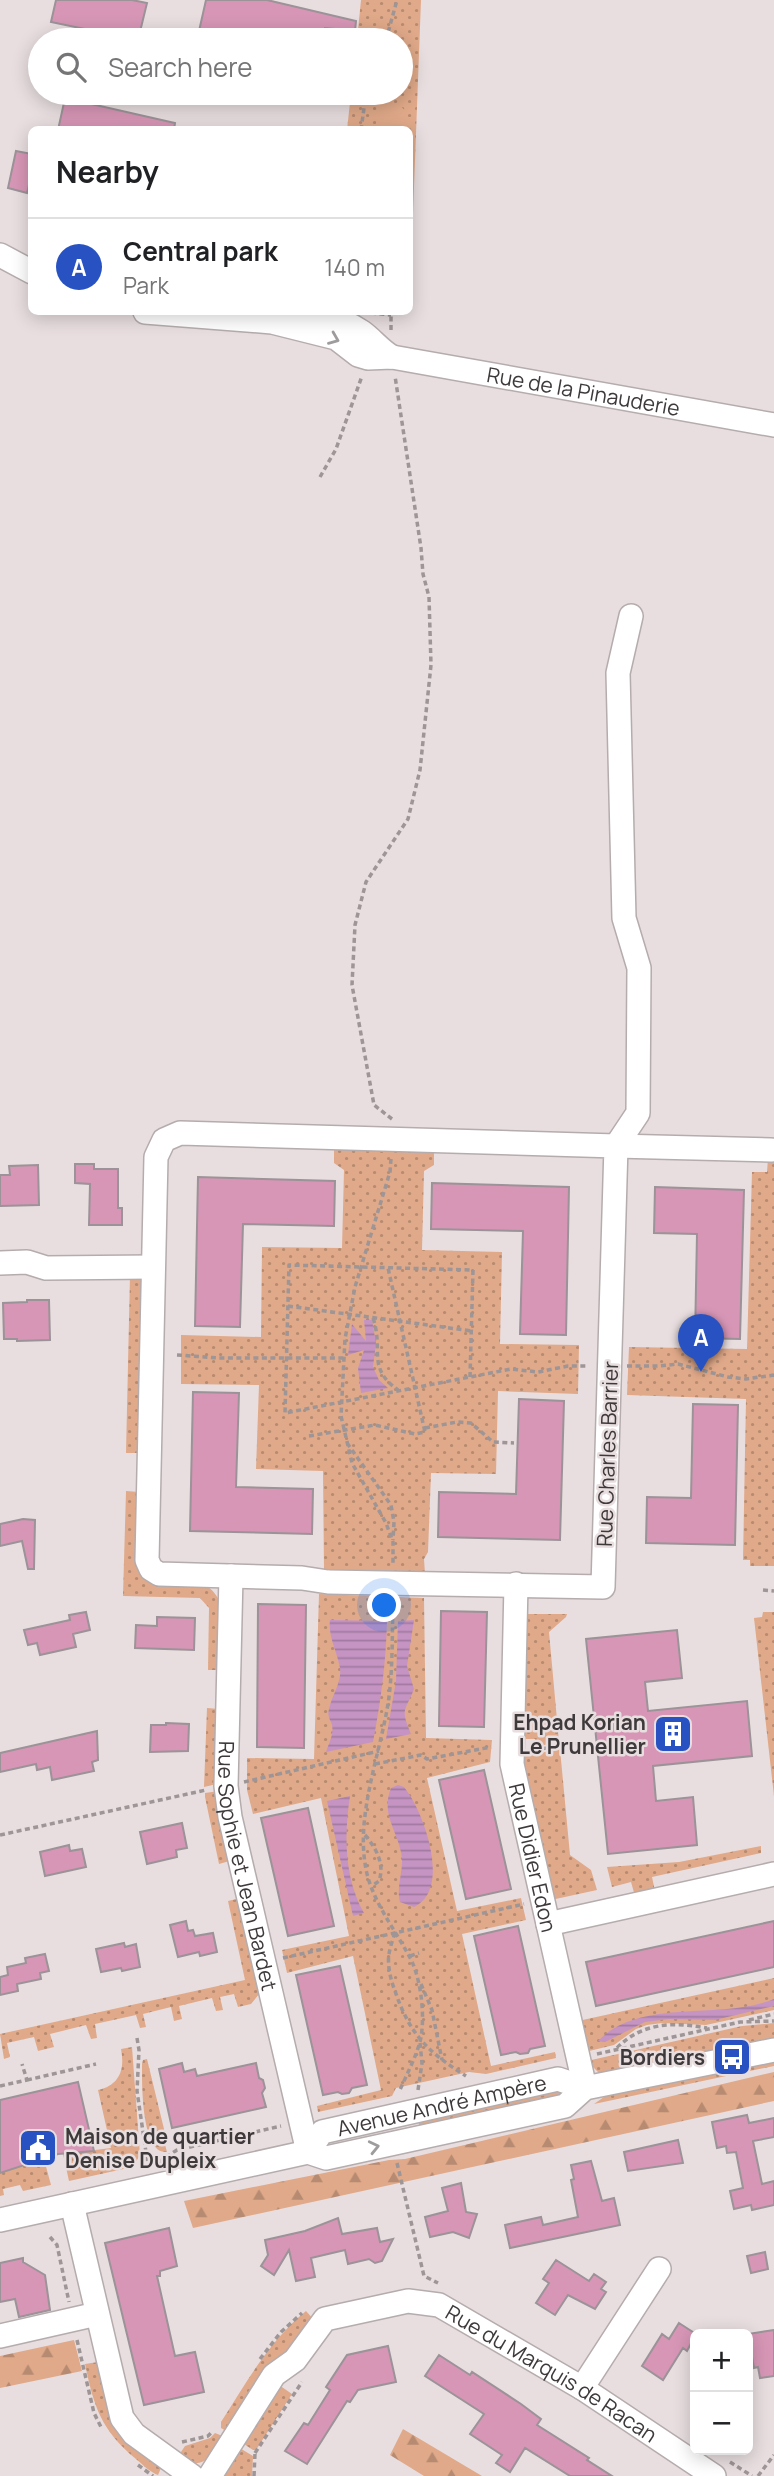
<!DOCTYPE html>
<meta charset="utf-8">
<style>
body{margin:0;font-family:Manrope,sans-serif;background:#f6f6f6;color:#202124}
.controls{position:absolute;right:21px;bottom:21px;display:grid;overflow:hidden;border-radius:10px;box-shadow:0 4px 18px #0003}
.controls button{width:63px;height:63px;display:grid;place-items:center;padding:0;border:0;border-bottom:2px solid #e0e0e0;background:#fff;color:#202124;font:35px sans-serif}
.you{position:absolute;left:385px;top:1606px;width:24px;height:24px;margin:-18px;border:5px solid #fff;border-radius:50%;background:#1a73e8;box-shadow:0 0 0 10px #1a73e833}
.badge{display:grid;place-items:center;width:46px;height:46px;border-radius:50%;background:#2852c1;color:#fff;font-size:23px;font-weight:700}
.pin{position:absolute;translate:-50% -58px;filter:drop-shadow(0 2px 4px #0008)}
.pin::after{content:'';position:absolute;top:37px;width:24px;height:21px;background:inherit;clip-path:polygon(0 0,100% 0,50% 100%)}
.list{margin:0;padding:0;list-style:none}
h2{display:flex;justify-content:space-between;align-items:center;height:91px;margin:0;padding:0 28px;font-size:30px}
h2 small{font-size:23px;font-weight:400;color:#757577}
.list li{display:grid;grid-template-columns:46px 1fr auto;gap:21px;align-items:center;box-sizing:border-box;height:98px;padding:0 28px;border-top:2px solid #e0e0e0}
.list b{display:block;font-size:26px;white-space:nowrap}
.list p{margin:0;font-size:23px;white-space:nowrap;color:#757577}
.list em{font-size:23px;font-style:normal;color:#757577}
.icon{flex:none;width:38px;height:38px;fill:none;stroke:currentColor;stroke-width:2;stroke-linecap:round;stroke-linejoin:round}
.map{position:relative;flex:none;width:774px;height:2476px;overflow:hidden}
.search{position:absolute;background:#fff;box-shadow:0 4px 18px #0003;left:28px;top:28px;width:385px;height:77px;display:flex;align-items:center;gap:18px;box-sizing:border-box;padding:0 24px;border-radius:38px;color:#757577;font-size:26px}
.panel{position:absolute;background:#fff;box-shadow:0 4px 18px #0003;left:28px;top:126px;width:385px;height:189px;border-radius:10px}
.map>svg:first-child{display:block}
</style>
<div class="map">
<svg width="774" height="2476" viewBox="0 0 774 2476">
<defs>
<pattern id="green-dots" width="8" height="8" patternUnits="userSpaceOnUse" patternTransform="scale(1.75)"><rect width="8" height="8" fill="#e0a989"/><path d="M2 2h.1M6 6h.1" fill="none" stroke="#b78b71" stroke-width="1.8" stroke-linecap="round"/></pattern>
<pattern id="forest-firs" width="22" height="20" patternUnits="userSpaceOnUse" patternTransform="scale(1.75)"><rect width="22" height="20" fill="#e0a989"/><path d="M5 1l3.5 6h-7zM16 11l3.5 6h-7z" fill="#b78b71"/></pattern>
<pattern id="water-rules" width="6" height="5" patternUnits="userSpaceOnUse" patternTransform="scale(1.75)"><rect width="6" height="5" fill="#c594c3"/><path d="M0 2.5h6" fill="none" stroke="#a17aa0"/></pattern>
</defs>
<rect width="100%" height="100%" fill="#e8dedf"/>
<!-- green -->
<path fill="url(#green-dots)" d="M361,0H421L410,294V130H347L351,93H401V40H357Z
M334,1149L434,1150V1165L424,1171L422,1250L502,1252L500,1344L579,1345L578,1394L498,1391L496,1474L431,1473L428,1552L424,1559L425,1574L324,1571L323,1471L256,1469L259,1385L181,1384V1335L261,1337L262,1247L342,1248L344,1170L334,1163Z
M768,1158H774V1566H750V1560H743L746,1399L627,1395L629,1347L747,1349L752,1172H767Z
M130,1275L142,1281L140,1453H126Z
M126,1491L139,1492C138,1511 133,1553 138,1570C146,1594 186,1581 205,1586C212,1588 216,1595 220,1601V1670H208L209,1608L200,1598L123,1596Z
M319,1594L424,1598L426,1738L492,1740L490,1762L427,1778L457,1911L521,1898L526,1920L462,1934L491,2066L555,2052L556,2058L486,2074L469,2072L396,2088L392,2096L318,2112L317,2106L381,2090L353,1956L287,1973L282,1950L349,1936L321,1798L253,1814L247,1790V1758L314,1759Z
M763,1612H774V1796L754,1618L762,1617Z
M525,1614H567L566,1617L549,1632L559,1742L534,1747L535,1739H521Z
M207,1708L219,1709L217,1784L204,1787Z
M560,1749L570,1855L591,1870L597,1890L551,1900L521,1754H535Z
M219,1791L233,1860L219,1864L205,1797V1793Z
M761,1846V1853L652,1877L655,1891L635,1896L631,1882L612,1887L607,1867L679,1862Z
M241,1898L260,1993L251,2004L238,2007L234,1994L220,1997L223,2010L216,2011L212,1998L179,2006L182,2019L174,2021L171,2007L143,2014L146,2027L140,2028L136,2015L95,2024L97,2038L91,2039L86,2025L50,2034L54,2047L38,2051L34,2037L7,2043L10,2057L4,2059L0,2034L245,1980L228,1901Z
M774,1978V2010L706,2025L662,2023L647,2025L636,2029L614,2045L585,2052L578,2021Z
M774,2023V2040L755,2041L614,2073L598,2072L587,2061L742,2026Z
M132,2047L140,2155L134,2165L128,2168L69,2181L63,2154L111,2148L98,2090C120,2085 125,2069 121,2049Z
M147,2059L164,2129V2141L167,2152C141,2155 142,2083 142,2064L143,2060Z
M774,2059V2066L594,2104L611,2092Z
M564,2089V2098L421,2132L417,2116Z
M44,2159L51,2185L23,2191L20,2185L3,2189L4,2195L0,2196V2173Z
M306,2311L314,2320L228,2432L221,2428V2422C246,2383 269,2341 306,2311Z
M98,2362L145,2454L161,2468L158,2475C150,2472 143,2465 136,2459C101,2430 94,2407 85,2364Z
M279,2385L292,2394L256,2450H253L241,2442Z
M215,2433L225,2437C211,2458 203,2471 177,2458L185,2446L210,2438Z
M238,2447L253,2456L252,2476H223Z"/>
<!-- forest -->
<path fill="url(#forest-firs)" d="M774,2072V2101L193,2228L184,2201L389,2160L405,2159Z
M74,2340L82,2371L0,2388V2356Z
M403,2429L482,2476H424L390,2455Z"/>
<!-- pitch -->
<path fill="#e0a989" d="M384,103L399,104L407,113L406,129H376V113Z"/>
<!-- water -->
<path fill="url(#water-rules)" d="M364,1320H372L376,1343L373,1367L379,1380L388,1388L361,1393L358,1368L364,1350L348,1355L352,1324L366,1341Z
M330,1620L387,1621C386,1662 381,1701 373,1742L326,1752C329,1743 334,1734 332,1725C330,1719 327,1716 329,1709C332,1695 342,1682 340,1668C337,1651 328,1637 330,1620Z
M414,1620L407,1666L414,1689C405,1712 400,1708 411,1734L386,1739L396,1681L398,1621Z
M398,1785L404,1787C424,1811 452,1890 414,1907L400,1902C396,1888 403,1873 402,1858C399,1832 380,1815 391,1788Z
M350,1796C344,1835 344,1878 364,1913L353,1916L327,1801Z
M774,1999V2006L715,2020L669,2019L645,2022L605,2042L598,2041C641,1997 721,2021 774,1999Z"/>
<!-- building -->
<path fill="#d796b6" stroke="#9b9397" stroke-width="2" d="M56,0H132L147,3L138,40L51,22Z
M206,0H267L356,21L355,31L325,28L322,40H197Z
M65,98L175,123L174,130H58Z
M16,151L32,154V172L27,193L8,188Z
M75,1164H94V1169H118V1208H122V1225H89L90,1184L75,1183Z
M38,1165L39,1205L0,1206V1175H10L9,1166Z
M198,1177L335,1181L334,1226L243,1224L240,1327L195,1326Z
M432,1183L569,1187L566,1335L520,1334L523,1231L431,1229Z
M655,1187L744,1190L740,1339L695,1338L697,1234L654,1233Z
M27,1300H49L50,1340L17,1341V1339H4L3,1303L27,1302Z
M193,1392L239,1393L236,1487L313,1489L312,1534L190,1531Z
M519,1399L564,1401L560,1540L438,1537L439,1492L516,1494Z
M693,1404L738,1405L735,1545L646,1543L647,1497L691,1498Z
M23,1519L35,1520L34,1569H28L22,1541L0,1546V1524Z
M258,1604L306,1605L304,1748L257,1747Z
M441,1611L487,1612L484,1727L439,1726Z
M86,1612L90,1630L73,1634L76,1647L40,1655L37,1643L28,1645L24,1630L70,1620L69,1615Z
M157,1617L195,1618L194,1650L135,1648L136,1625L157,1626Z
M677,1630L682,1678L645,1682L648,1711L747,1701L752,1756L653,1766L656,1801L693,1797L697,1845L608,1854L586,1639Z
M166,1723L189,1724L188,1751L150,1752L151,1725H166Z
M97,1731L98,1760L92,1762L94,1771L52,1780L50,1767L37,1770L36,1764L0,1772V1753Z
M484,1770L511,1889L466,1899L439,1780Z
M308,1808L334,1926L288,1936L261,1818Z
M182,1823L187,1848L176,1850L177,1857L147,1864L140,1832Z
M69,1845L70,1851L82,1849L86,1867L45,1876L40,1852Z
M186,1921L188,1931L193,1930L195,1936L213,1933L217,1952L200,1956L199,1952L178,1957L170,1925Z
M774,1921V1967L596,2006L586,1962Z
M518,1926L545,2046L530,2049L528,2053L520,2054L516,2052L501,2055L474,1936Z
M124,1943L125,1947L136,1944L140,1967L122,1971L121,1968L101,1972L96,1949Z
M45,1954L49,1971L40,1973L41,1979L17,1984L18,1991L0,1995V1977L8,1975L7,1967L26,1963L25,1958Z
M340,1966L367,2085L352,2088L349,2093L342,2094L338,2092L323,2095L296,1975Z
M182,2063L184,2072L195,2069L197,2076L256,2063L259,2078L263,2080L265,2088L262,2093L266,2107L172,2128L159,2069Z
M78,2082L94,2151L58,2154L0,2173V2100Z
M747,2115L749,2123L774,2118V2137L753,2141L762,2184L774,2181V2205L752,2210L751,2205L734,2209L730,2191L743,2188L736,2152L727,2153L726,2146L717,2148L712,2122Z
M678,2140L683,2163L628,2171L624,2152Z
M591,2161L602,2201L614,2198L620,2225L510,2248L505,2225L541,2217L543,2225L578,2217L571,2180L574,2179L571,2165Z
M461,2183L466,2212L477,2214L469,2238L453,2232L430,2237L425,2217L448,2211L442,2188Z
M338,2218L342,2234L377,2228L380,2242L393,2239L382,2261L375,2263L369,2259L348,2264L345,2250L311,2258L315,2277L296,2281L289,2250L274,2275L261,2266L268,2255L265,2240L305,2231Z
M169,2228L177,2266L160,2271V2276H157L175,2356L195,2352L204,2392L144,2405L105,2243Z
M765,2252L768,2269L751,2273L747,2256Z
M23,2258V2262L45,2275L50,2310L19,2317L15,2299L0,2302V2263Z
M556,2260L589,2281L594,2274L606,2282L601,2289L606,2292L595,2309L568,2295L555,2315L536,2303L549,2283L543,2279Z
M679,2323L696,2334L687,2351L683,2348L663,2380L642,2366L662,2334L669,2339Z
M774,2330V2376L760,2378L758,2367L754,2368L748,2334Z
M388,2346L396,2382L358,2390L350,2402L347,2401L307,2464L285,2451L304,2423L308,2425L330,2390L326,2387L347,2355Z
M439,2355L470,2375L472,2372L521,2404L541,2419L537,2425L589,2458L587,2460L612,2476H570L525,2448L510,2472L496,2463L502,2455L470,2434L484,2414L425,2376Z"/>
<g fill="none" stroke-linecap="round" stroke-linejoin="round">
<defs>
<g id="minor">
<path d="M0,255L32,272"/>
<path id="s1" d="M145,312L272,322L336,338L358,355L368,358L392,357L774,425"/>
<path d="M282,320C310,315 338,315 362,332C373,340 380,350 392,357"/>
<path d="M180,1133L616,1146L603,1587L328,1582L302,1578L159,1574L151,1569L147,1560L156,1157L164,1140Z"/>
<path d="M616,1146L638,1113L639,968L624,918L618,673L631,616"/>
<path d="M616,1146L771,1150"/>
<path d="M0,1263L27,1262L46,1268L153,1267"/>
<path id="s2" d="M231,1576L226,1786L230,1817L308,2152"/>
<path id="s3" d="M516,1584L512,1764L585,2088"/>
<path d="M548,1924L774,1874"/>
<path id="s4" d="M308,2152L322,2132L558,2079L585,2088"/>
<path d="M72,2204L122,2418L134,2434L192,2476"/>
<path d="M0,2220L308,2152L326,2158L565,2106L585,2088L774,2050"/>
<path d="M0,2336L97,2314"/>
<path d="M582,2388L659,2269"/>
<path id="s5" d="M210,2476L274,2375L295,2360L325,2319L408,2301L439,2305L582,2388L714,2476"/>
</g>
</defs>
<!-- minor casing -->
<use href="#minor" stroke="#b5acad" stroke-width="26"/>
<!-- path -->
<path stroke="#9d9596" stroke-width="3.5" stroke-dasharray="5 3.5" stroke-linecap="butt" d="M386,40L397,0
M361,130L366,93
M371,313L391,315
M391,330V312
M320,477L336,449L362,376
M392,1119L374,1105L352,985L355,925L366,882L408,819L420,770L431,665L429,597L423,574L421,548L395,376
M391,1159L390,1172L355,1287L345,1339L341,1416L352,1463L386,1523L393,1542V1563
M288,1306L472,1331
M373,1318C384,1350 366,1367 398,1390
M177,1355L218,1358H344
M627,1366H659L678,1364L728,1377L746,1379L774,1375
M470,1377L473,1270L289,1265L285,1413L511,1369L538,1372L568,1366H588
M425,1428L457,1422L471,1423L493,1442L514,1443
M309,1436L375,1425L415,1434L425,1432L388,1268
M347,1443L391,1505L394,1522L393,1540
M763,1590L774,1591
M393,1602C392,1636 393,1671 388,1704C380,1753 357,1813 365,1863C369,1896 392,1925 408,1954C421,1975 426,2018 420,2042C415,2059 406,2076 399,2092
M533,1750L583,1743
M375,1764L421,1755L427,1759L491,1747
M244,1782L379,1751
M0,1835L206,1790
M365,1835C376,1848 385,1864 379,1881L372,1886
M395,1933C393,1939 390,1947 389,1954C387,1965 391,1981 395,1991C410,2035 428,2052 466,2076
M410,1956L419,1953
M283,1958L524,1904
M421,1984L432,2010L442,2060
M749,2020L774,2014
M137,2038L139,2050L137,2091L148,2166
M617,2048C642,2022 674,2022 707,2028
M597,2054L740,2022L774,2021
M27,2080L96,2064
M0,2086L27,2080L22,2064
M418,2090L422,2063L420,2043
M159,2162L177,2150L281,2126
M397,2163L424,2276L438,2283
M50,2237L57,2245L69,2302
M77,2340L94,2413L101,2427
M260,2359L281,2332L302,2313
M182,2442L208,2436L211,2433
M255,2453L302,2382
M730,2462L752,2476
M138,2465L153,2476
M254,2476L255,2453
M758,2476L774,2455"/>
<!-- minor -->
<use href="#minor" stroke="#fff" stroke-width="23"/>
</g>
<!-- one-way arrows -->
<defs><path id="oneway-chevron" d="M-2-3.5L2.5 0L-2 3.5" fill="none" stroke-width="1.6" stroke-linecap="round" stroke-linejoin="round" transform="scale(1.75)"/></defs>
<g stroke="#9e9c9d">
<use href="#oneway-chevron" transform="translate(334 339) rotate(22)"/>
<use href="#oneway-chevron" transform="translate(374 2147) rotate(-13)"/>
</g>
<!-- icons -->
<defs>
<symbol id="building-square" viewBox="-11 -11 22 22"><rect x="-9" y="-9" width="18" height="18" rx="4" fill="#2852c1" stroke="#e8dedf"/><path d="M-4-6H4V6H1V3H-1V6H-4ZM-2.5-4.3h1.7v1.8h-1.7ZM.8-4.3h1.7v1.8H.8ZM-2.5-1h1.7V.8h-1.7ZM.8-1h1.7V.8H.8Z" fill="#fff"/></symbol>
<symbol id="bus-square" viewBox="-11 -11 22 22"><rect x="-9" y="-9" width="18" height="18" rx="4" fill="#2852c1" stroke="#e8dedf"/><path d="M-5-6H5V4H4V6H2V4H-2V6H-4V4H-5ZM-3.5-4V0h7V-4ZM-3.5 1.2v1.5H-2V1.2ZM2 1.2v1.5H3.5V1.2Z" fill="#fff"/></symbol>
<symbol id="civic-square" viewBox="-11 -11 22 22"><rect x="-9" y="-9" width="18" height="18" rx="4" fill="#2852c1" stroke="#e8dedf"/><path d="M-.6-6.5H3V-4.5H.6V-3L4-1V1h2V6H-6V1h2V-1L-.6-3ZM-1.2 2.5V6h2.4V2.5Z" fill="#fff"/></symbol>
</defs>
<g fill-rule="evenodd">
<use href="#building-square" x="651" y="1712" width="44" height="44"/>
<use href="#bus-square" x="710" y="2035" width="44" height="44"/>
<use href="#civic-square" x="16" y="2126" width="44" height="44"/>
</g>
<g text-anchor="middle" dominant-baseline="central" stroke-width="5" stroke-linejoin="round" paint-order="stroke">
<!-- street labels -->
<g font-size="21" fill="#3e3a3b" stroke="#e8dedf">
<text stroke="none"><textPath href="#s1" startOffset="450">Rue de la Pinauderie</textPath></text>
<text transform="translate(607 1454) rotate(-88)">Rue Charles Barrier</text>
<text stroke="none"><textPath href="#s3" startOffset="276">Rue Didier Edon</textPath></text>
<text stroke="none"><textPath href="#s2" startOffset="292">Rue Sophie et Jean Bardet</textPath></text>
<text stroke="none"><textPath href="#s4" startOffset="147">Avenue André Ampère</textPath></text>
<text stroke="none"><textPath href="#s5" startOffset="444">Rue du Marquis de Racan</textPath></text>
</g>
<!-- poi labels -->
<g font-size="21" font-weight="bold" fill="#3e3a3b" stroke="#e8dedf" text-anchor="end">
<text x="646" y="1722">Ehpad Korian<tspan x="646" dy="24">Le Prunellier</tspan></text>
<text x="705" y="2057">Bordiers</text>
<text x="65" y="2136" text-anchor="start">Maison de quartier<tspan x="65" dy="24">Denise Dupleix</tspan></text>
</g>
</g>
</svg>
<div class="controls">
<button>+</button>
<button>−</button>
</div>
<div class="you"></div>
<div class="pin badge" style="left:701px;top:1372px">A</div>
<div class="search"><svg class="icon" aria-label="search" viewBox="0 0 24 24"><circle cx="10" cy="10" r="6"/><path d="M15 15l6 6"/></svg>Search here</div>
<section class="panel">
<h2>Nearby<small></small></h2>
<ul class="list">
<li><span class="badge">A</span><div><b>Central park</b><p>Park</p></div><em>140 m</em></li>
</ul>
</section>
</div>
